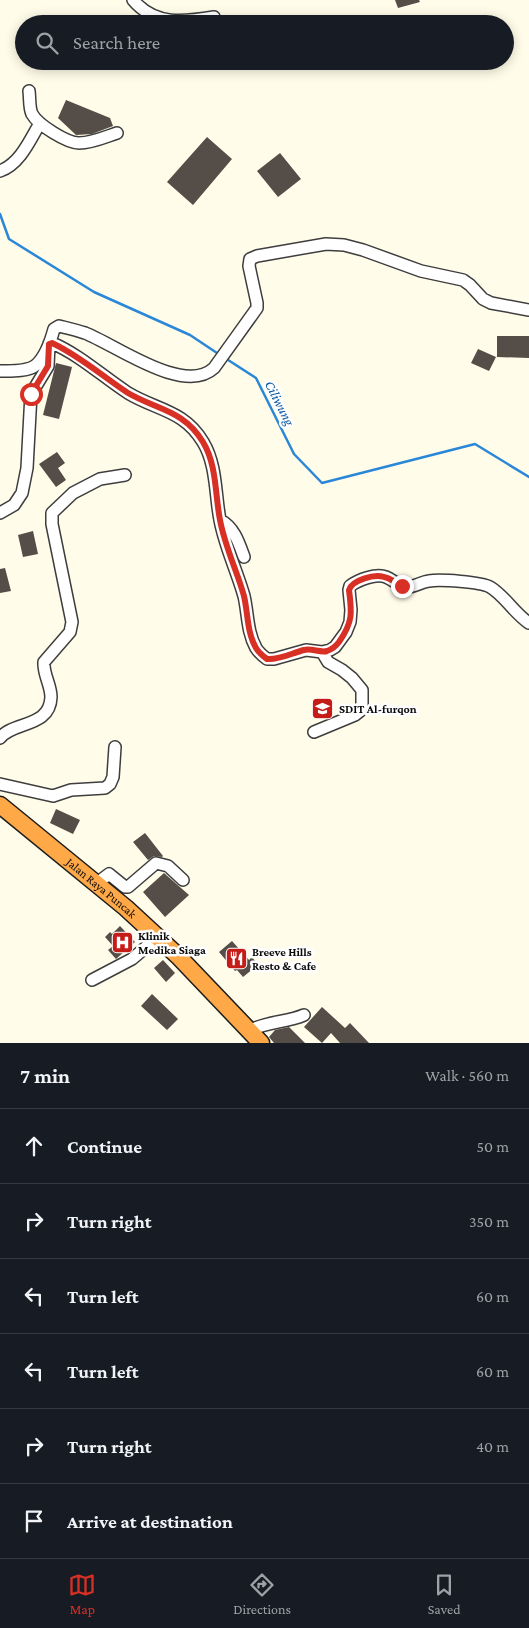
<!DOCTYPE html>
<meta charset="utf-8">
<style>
body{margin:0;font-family:"Crimson Pro",serif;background:#242831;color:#f1f3f6}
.stop{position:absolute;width:15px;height:15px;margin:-11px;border:4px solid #d93025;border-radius:50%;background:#fff}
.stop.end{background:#d93025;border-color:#fff;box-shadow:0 1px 5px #0008}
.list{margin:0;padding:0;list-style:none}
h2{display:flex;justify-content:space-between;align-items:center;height:65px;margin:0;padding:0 20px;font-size:21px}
h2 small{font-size:16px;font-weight:400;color:#9ea1a6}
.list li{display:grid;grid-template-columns:32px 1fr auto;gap:15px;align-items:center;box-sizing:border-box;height:75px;padding:0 20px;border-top:1px solid #363941}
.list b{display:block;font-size:19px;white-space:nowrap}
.list em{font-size:16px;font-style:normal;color:#9ea1a6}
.icon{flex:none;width:28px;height:28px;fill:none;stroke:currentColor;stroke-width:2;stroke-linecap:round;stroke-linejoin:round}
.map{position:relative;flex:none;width:529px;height:1043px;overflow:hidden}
.search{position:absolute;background:#171b24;box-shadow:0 2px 12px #0003;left:15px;right:15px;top:15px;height:55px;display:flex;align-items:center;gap:12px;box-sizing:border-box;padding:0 18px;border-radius:28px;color:#9ea1a6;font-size:19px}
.sheet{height:515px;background:#171b24}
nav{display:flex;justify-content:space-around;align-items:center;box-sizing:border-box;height:70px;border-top:1px solid #363941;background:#171b24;font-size:14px;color:#9ea1a6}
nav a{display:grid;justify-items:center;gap:2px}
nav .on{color:#d93025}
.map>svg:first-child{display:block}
</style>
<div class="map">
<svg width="529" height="1043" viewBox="0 0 529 1043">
<rect width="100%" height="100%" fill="#fffce9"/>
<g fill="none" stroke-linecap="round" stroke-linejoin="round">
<!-- stream -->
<path stroke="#2a87d8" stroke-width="2.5" d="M0,214L9,239L94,292L190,335L220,355
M225,358L256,378L294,454L322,483L475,444L529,477"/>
</g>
<!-- building -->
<path fill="#554d47" d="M395,0H419L420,2L398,8Z
M66,100L110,118L113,126L92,134L76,135L58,118Z
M207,137L232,159L193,205L167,182Z
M280,153L301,179L278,197L257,171Z
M497,336H529V358L497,357Z
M478,349L496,357L489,371L471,363Z
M56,363L72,367L59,419L43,415Z
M57,452L65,463L58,468L66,480L56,487L39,464Z
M33,531L38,554L23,557L18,535Z
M5,568L11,591L0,593V569Z
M56,809L80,820L73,834L50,823Z
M145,833L163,856L162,857L154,856L148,860L133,842Z
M164,873L189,895L165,917L143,892Z
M120,926L135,942L116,959L108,950L113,946L105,937L110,932L112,934Z
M232,941L249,960L252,957L258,965L243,977L237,970L235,971L219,952Z
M163,960L175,973L166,982L154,968Z
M152,994L178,1019L167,1030L141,1006Z
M322,1007L345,1028L350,1023L369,1043H340L331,1033L322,1043L304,1027Z
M289,1027L305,1043H274L269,1037L275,1030Z"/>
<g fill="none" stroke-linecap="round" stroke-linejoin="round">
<defs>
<path id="minor" d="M133,0C155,26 184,22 214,17
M29,91C30,98 29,108 32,114C38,125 67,143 79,143C92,143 105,137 117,133
M0,171C20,164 30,140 40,123
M0,371C10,371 28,372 36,365C45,357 51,340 54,329L59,326C67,328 76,330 85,333C116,345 184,396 214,368L257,308V303L249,266L250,259L257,256L326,244L344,245L363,250L421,271L463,280L470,285L483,299L491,303L529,310
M0,513L14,505L22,493L27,468L31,394L48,366L49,344L52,343C80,355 102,376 128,393C156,410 184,410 203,442C217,465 215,495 220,520C225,547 237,571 244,596C248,613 247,632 256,648C259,653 263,656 267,659H274L306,650L322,652L330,650L335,647L346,632L350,622L351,610L349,590L350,586C358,580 376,573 386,577C393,580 399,586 407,587C415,587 421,582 429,581C440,579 481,582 490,587C504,595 515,614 529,623
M220,520C234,527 239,543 244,557
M314,732L355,715L360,711L362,705V690L352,678L342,670L328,662L322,652
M0,738C13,721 50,728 51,697C51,685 43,674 44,662L70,632L72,622L52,524V513L73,493L100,479L125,475
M0,784L53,796L71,790L105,788L110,784L113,777L115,747
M97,883L109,874L125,887H128L156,863L168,866L183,880
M92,980L132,959L158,937
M249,1031C266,1021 286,1023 304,1015"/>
<g id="highway">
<path id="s1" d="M0,805L126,908L178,956L261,1043"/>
</g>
</defs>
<!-- minor casing -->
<use href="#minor" stroke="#3e3e3e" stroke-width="14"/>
<!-- highway casing -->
<use href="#highway" stroke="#1c1c1c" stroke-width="19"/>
<!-- minor -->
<use href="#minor" stroke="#fff" stroke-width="11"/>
<!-- highway -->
<use href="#highway" stroke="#ffa847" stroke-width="16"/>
</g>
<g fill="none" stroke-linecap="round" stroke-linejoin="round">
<!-- route -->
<path stroke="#d93025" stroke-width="6" d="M31,394L48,366L49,344L52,343C80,356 102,376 128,393C157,410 184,410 203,442C217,465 215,495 220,520C225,547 237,571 244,596C248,613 247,633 256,648C259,653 263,656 267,659C280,660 292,653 304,650C312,648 320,653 327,651C333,649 336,646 339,642C353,622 352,613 349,590C352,580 374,574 384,577C390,578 396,583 402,586"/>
</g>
<!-- icons -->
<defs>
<symbol id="school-square" viewBox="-11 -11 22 22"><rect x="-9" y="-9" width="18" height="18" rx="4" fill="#c61c18" stroke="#fff"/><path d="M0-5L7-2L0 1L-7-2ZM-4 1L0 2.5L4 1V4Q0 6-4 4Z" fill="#fff"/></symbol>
<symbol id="hospital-square" viewBox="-11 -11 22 22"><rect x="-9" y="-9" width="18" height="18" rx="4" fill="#c61c18" stroke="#fff"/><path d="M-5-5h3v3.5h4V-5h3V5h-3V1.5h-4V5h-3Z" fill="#fff"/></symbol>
<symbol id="restaurant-square" viewBox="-11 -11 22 22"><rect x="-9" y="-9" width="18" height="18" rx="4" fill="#c61c18" stroke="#fff"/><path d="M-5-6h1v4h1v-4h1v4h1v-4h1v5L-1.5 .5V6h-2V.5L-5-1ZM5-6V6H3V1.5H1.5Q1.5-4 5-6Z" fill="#fff"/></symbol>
</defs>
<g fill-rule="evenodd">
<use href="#school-square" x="310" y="696" width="25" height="25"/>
<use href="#hospital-square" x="110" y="930" width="25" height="25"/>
<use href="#restaurant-square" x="224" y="946" width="25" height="25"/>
</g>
<g text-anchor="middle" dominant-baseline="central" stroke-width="5" stroke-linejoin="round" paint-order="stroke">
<!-- poi labels -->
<g font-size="12" font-weight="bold" fill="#0b0b0b" stroke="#fff" text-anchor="start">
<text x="339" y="709">SDIT Al-furqon</text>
<text x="138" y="936">Klinik<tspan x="138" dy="14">Medika Siaga</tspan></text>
<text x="252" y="952">Breeve Hills<tspan x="252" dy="14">Resto &amp; Cafe</tspan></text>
</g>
<!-- street labels -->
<g font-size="12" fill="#0b0b0b" stroke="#fff">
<text stroke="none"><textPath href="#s1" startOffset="131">Jalan Raya Puncak</textPath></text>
</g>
<!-- water labels -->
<g font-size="14" font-style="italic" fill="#0b58a6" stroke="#fff">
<text transform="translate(280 403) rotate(63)">Ciliwung</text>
</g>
</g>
</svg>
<div class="stop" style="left:31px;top:394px"></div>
<div class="stop end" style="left:402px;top:586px"></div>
<div class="search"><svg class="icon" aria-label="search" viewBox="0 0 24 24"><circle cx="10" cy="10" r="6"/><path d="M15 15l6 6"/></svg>Search here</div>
</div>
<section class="sheet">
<h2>7 min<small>Walk · 560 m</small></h2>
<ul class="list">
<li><svg class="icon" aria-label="ahead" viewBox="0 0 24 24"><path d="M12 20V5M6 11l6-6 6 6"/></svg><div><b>Continue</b></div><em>50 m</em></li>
<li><svg class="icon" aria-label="right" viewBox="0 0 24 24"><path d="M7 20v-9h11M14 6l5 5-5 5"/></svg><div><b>Turn right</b></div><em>350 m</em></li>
<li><svg class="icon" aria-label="left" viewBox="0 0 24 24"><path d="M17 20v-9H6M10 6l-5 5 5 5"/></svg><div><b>Turn left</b></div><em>60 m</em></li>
<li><svg class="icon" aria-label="left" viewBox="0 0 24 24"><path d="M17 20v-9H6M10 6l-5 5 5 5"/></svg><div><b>Turn left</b></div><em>60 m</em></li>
<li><svg class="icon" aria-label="right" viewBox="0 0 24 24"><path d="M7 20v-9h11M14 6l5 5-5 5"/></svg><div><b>Turn right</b></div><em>40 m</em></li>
<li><svg class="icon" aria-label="arrive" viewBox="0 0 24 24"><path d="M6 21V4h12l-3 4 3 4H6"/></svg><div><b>Arrive at destination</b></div></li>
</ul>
</section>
<nav>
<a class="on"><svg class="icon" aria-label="map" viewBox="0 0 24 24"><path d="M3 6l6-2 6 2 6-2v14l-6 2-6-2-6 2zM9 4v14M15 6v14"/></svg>Map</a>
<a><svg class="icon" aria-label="directions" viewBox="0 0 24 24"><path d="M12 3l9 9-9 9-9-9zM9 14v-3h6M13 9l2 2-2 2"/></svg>Directions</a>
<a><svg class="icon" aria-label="saved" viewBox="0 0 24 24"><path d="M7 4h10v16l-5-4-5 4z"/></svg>Saved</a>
</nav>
